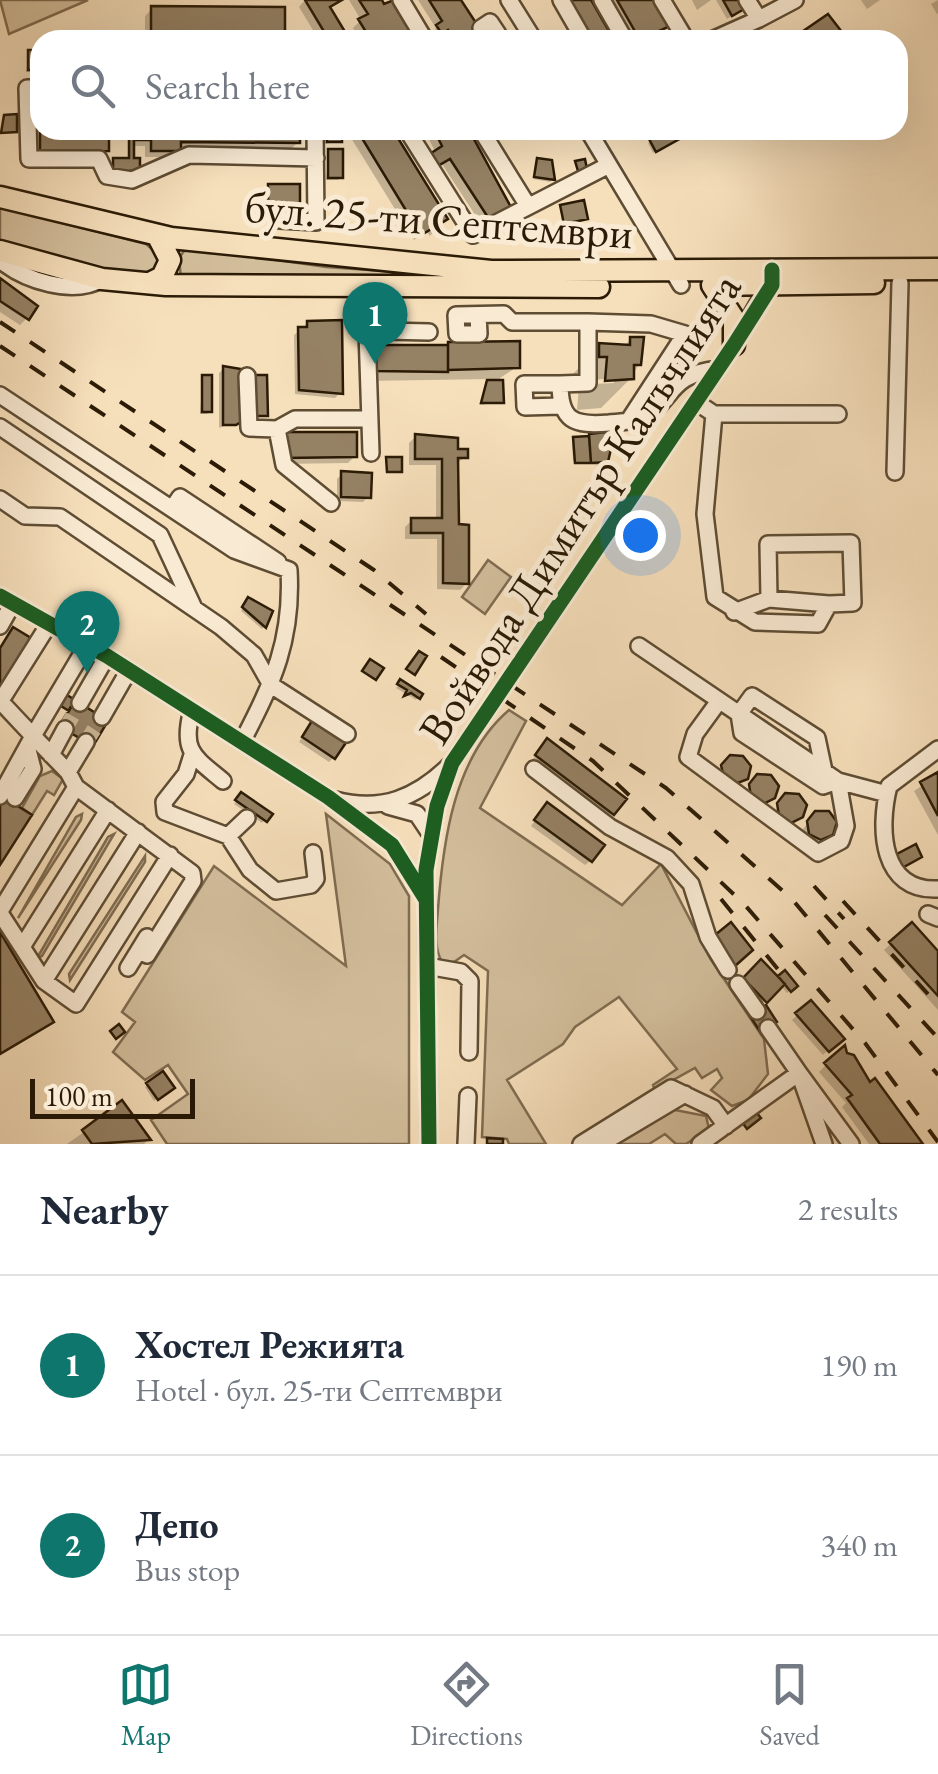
<!DOCTYPE html>
<meta charset="utf-8">
<style>
body{margin:0;font-family:"EB Garamond",serif;background:#f2f2f3;color:#1f2937}
.scale{position:absolute;left:30px;bottom:25px;width:165px;box-sizing:border-box;padding-left:10px;border:5px solid #2b1b06;border-top:0;font-size:28px;line-height:35px;white-space:nowrap;color:#2b1b06;-webkit-text-stroke:8px #f9ead3;paint-order:stroke}
.you{position:absolute;left:640px;top:535px;width:35px;height:35px;margin:-25px;border:8px solid #fff;border-radius:50%;background:#1a73e8;box-shadow:0 0 0 15px #1a73e833}
.badge{display:grid;place-items:center;width:65px;height:65px;border-radius:50%;background:#0f766e;color:#fff;font-size:32px;font-weight:700}
.pin{position:absolute;translate:-50% -82px;filter:drop-shadow(0 2px 5px #0008)}
.pin::after{content:'';position:absolute;top:52px;width:35px;height:30px;background:inherit;clip-path:polygon(0 0,100% 0,50% 100%)}
.list{margin:0;padding:0;list-style:none}
h2{display:flex;justify-content:space-between;align-items:center;height:130px;margin:0;padding:0 40px;font-size:42px}
h2 small{font-size:32px;font-weight:400;color:#747a83}
.list li{display:grid;grid-template-columns:65px 1fr auto;gap:30px;align-items:center;box-sizing:border-box;height:180px;padding:0 40px;border-top:2px solid #e0e1e3}
.list b{display:block;font-size:38px;white-space:nowrap}
.list p{margin:0;font-size:32px;white-space:nowrap;color:#747a83}
.list em{font-size:32px;font-style:normal;color:#747a83}
.icon{flex:none;width:55px;height:55px;fill:none;stroke:currentColor;stroke-width:2;stroke-linecap:round;stroke-linejoin:round}
.map{position:relative;flex:none;width:938px;height:1144px;overflow:hidden}
.search{position:absolute;background:#fff;box-shadow:0 10px 40px #0002;left:30px;right:30px;top:30px;height:110px;display:flex;align-items:center;gap:25px;box-sizing:border-box;padding:0 35px;border-radius:30px;color:#747a83;font-size:38px}
.sheet{height:490px;background:#fff}
nav{display:flex;justify-content:space-around;align-items:center;box-sizing:border-box;height:140px;border-top:2px solid #e0e1e3;background:#fff;font-size:28px;color:#747a83}
nav a{display:grid;justify-items:center;gap:5px}
nav .on{color:#0f766e}
.map>svg:first-child{display:block}
</style>
<div class="map">
<svg width="938" height="1144" viewBox="0 0 938 1144">
<rect width="100%" height="100%" fill="#f6dfbb"/>
<filter id="stains"><feTurbulence type="fractalNoise" baseFrequency=".002" numOctaves="4"/><feColorMatrix values="0 0 0 0 .2 0 0 0 0 .09 0 0 0 0 .02 0 0 0 .5 -.17"/></filter>
<radialGradient id="worn" r=".72"><stop offset=".6" stop-color="#630" stop-opacity="0"/><stop offset="1" stop-color="#630" stop-opacity=".3"/></radialGradient>
<!-- green -->
<path fill="#d3be9c" stroke="#7f6c51" stroke-width="2.5" d="M0,0H88L9,34Z
M0,207L146,244L161,257L156,271C128,286 33,250 0,241Z
M200,249L326,267L528,281L181,278L179,258L184,251Z
M488,560L511,577L485,614L462,597Z
M509,710L526,721L480,808L622,905L661,864L710,958L764,1039L768,1074L748,1100L732,1106L711,1090L722,1078L717,1069L702,1078L695,1068L655,1090L653,1085L677,1069L619,997L575,1027L563,1044L507,1080L546,1144H509L507,1139L482,1137L488,971L464,955L454,962H442C433,947 437,925 438,909C443,841 454,757 509,710Z
M52,771L63,779L54,795L47,791L32,815L22,808L40,776Z
M82,814L81,820L18,918L76,817Z
M326,814L390,864L409,896V1144H167L151,1120L188,1094L168,1065L145,1080L113,1052L135,1022L122,1012L214,866L346,966Z
M114,834L42,956L37,958L108,837Z
M145,856V862L70,980L69,974Z
M670,1109L706,1116L709,1129L686,1144H676L665,1134L649,1144H621L618,1139Z"/>
<!-- shadow -->
<path fill="#0003" fill-rule="evenodd" d="M305,0H342L328,8L347,40H319L299,7Z
M349,0H379L415,40H360L353,28L361,20Z
M418,0H458L469,40H444L440,35L434,39L431,34L436,28Z
M606,0H652L666,26L646,40H629Z
M692,0H711L697,10Z
M716,0H739L738,12L727,19Z
M861,0H880L867,9Z
M938,0V13L937,14L931,4Z
M152,9L282,40H145V16Z
M827,18L842,36L838,40H796Z
M29,52H40L38,72H26Z
M40,120V130H106V150L99,157L34,158V126Z
M130,130H298V142L291,149L180,148L171,157H145V146H130Z
M325,130H340V141L325,144Z
M352,130H390L444,219L430,236L427,232L414,240L348,133Z
M424,130H464L507,200L483,227L442,164L428,173L436,153Z
M671,130H696L653,153L648,143Z
M329,152L341,177L338,180H326Z
M538,160L552,179L550,182L533,179Z
M269,186L298,204L293,209H264V191Z
M561,208L585,218L562,225Z
M0,284L27,318L20,325L0,312Z
M308,323L340,393L335,398L295,394L294,335Z
M631,339L639,364L631,378L601,408L577,410L579,386H571V376L600,346L623,347ZM614,378V383L593,384V380Z
M377,348L517,367L500,378L501,402L480,405L492,379L365,381L366,359Z
M224,368L238,421L219,428V373Z
M203,378L210,411L207,414H200Z
M416,436L465,457L456,464V527L467,583L460,590L437,589V539H405V527L412,520H436V465H409V443Z
M590,436L605,461L600,466L573,461L572,442Z
M278,442L355,456L348,463L279,464Z
M342,474L368,497L363,502L337,501V479Z
M246,603L264,626L262,629L241,611Z
M401,683L420,695L416,700L396,688Z
M309,727L334,757L329,762L299,742Z
M541,748L612,813L605,820L530,763Z
M938,775V835L914,791Z
M242,795L269,814L262,823L234,804Z
M542,811L590,861L585,865L531,826Z
M816,813L831,834L814,844L805,839L803,829Z
M911,925L938,955V1010L884,950Z
M729,926L744,956L730,967L740,981L762,963L776,981L785,974L795,986L787,993L782,987L759,1006L739,981L730,987L723,977L730,972L707,947Z
M810,1003L841,1039L823,1055L792,1020Z
M843,1048L869,1085L920,1144H869L842,1107L846,1103L819,1072Z
M162,1074L169,1090L154,1101L145,1087Z
M84,1132L148,1140L144,1144H67Z"/>
<!-- building -->
<path fill="#958164" stroke="#2b1b06" stroke-width="2.5" d="M305,0H342L330,7L350,40H329Z
M359,0H382L384,4L394,0L418,40H371L358,19L368,14Z
M429,0H461L482,32L469,40H455L448,30L442,34L436,25L442,21Z
M568,0H591L614,40H590Z
M617,0H655L670,26L640,40Z
M723,0H742L746,8L732,16Z
M151,6L285,7V40H151Z
M828,14L845,36L798,40L796,36Z
M28,50H40V70H28Z
M17,114V132L1,133L4,115Z
M40,130H109V151L40,152Z
M129,130H134V158H140V171H113V158H129Z
M136,130H300V143L181,142V151H151V140H136Z
M327,130H342V142H327Z
M357,130H393L448,219L440,224L443,229L438,232L435,227L421,235Z
M434,130H469L512,209L491,222L450,159L436,167L428,155L442,146Z
M666,130H679L683,137L656,152L649,139Z
M328,149H343V178H328Z
M537,158L552,160L555,180L534,177Z
M585,159L587,169L578,171L575,161Z
M268,184H300V205H268Z
M584,200L588,219L564,224L560,205Z
M0,278L38,306L29,320L0,301Z
M342,320L343,394L299,390L298,327H307V321Z
M630,337H644L641,365H634V379L605,381L607,357H599V343L630,345Z
M520,341V368L448,370V342Z
M376,345H448V372L375,371Z
M223,366L241,369V422L236,425H223Z
M202,375H212V412H202Z
M255,375H267L268,416H255Z
M487,380H503L504,403H481Z
M615,431L608,462L591,463L589,434Z
M284,432H357V457L285,458Z
M415,434L458,438V449H468V458H458L459,524L469,525V584L443,583V533H411V518H442V459H415Z
M589,436L591,463H575L573,437Z
M386,457H402V472H387Z
M341,471L372,473L371,498L341,497Z
M248,597L273,611L266,628L242,607Z
M13,627L31,638L0,688V648Z
M419,651L427,656L415,675L406,669Z
M370,659L384,668L376,680L362,671Z
M400,679L423,694L420,699L411,693L404,696L407,690L397,684Z
M67,695L75,700L69,711L61,706Z
M75,700L108,721L93,746L59,726Z
M313,719L347,741L335,759L302,737Z
M547,738L627,799L614,815L535,755Z
M730,755L743,756L751,766L748,779L735,784L724,778L721,765Z
M938,772V816L920,782Z
M757,774L771,775L779,786L775,798L763,804L751,797L749,784Z
M241,792L273,814L267,822L235,800Z
M785,793L799,794L807,805L803,817L791,823L779,816L777,803Z
M5,798L32,815L0,865V806Z
M547,802L605,845L592,862L534,820Z
M815,811H829L837,822L833,835L821,840L809,834L807,821Z
M916,844L922,857L902,868L895,855Z
M731,922L753,950L735,966L715,935Z
M912,922L938,951V996L889,942Z
M0,932L54,1022L0,1054Z
M761,959L785,984L767,1003L743,978Z
M785,970L798,986L791,992L778,976Z
M811,1000L845,1039L829,1052L795,1013Z
M766,1005L777,1022L761,1033L750,1016Z
M119,1024L125,1032L116,1039L110,1031Z
M845,1045L847,1053L854,1055L870,1082L875,1078L923,1144H880L847,1098L852,1095L824,1063Z
M163,1071L175,1088L158,1100L146,1083Z
M122,1100L151,1140L92,1144L82,1130Z
M756,1112L761,1118L747,1129L742,1122Z
M487,1138L503,1139V1144H487Z"/>
<g fill="none" stroke-linecap="round" stroke-linejoin="round">
<!-- minor-tunnel -->
<path stroke="#cdb897" stroke-width="15" stroke-dasharray="15 8" stroke-linecap="butt" d="M65,729L80,703
M86,742L102,717"/>
<defs>
<path id="minor" d="M401,0L425,40
M509,0L534,40
M561,0L584,40
M602,0L625,40
M662,0L686,40
M759,19L795,0
M481,28L490,22L498,34L488,40
M712,40L759,19L747,0
M40,88H27L29,159H99L107,176L132,180L189,155L316,158
M407,130L473,235L609,165
M481,130L528,206
M588,130L681,285
M279,220L316,222L315,130
M0,260C25,281 73,296 102,279
M386,287V331L429,332
M478,315L479,334H457L456,315L504,314L512,322H588V383L560,384C560,421 574,426 609,423C618,422 631,422 640,418C676,402 665,375 718,369
M588,322L651,324L685,334L629,420
M247,376L249,428L277,429
M0,395L234,550L289,570C293,640 273,682 242,742
M696,402L714,414L705,514L715,597L755,622L818,624L829,604L853,603L851,543L768,544L769,599
M560,406L525,407L524,384H560
M714,414H838
M0,427L160,535L193,606
M371,453L367,331H386
M895,472L900,283
M0,499L25,516L60,517L221,627L254,655L271,685L347,734
M331,503L284,465L277,429L295,419H370
M172,509L180,497L278,562
M0,596L107,656L328,797L392,845L423,894
M734,612L769,599L829,604
M0,626L13,603
M639,646L838,781L887,794
M719,701L695,734L688,757L818,853L841,841L846,826L838,781L823,786L742,733L739,714L752,696L817,738L824,771
M0,702L49,624
M2,703L33,736L87,645
M80,703L107,656
M192,710C181,751 193,756 223,781
M102,717L129,670
M938,749L889,786C878,829 881,892 938,889
M51,755L65,729
M192,755L186,774L164,802L165,812L228,836L247,818
M534,769L610,827L667,858L691,884L708,937L728,970
M68,772L86,742
M0,796L33,736L68,772L76,787L192,873L193,881L147,955
M15,798L33,769L28,750
M335,800C382,812 416,798 450,765
M388,806L417,814L431,835
M228,836L250,870L276,891L311,885L316,879L313,853
M0,911L76,787
M0,913L44,981L76,1004L170,855
M928,914L938,918
M22,947L108,810
M427,966L461,972L470,981L469,1052
M128,968L147,937
M44,981L138,832
M738,984L757,1011
M768,1028L799,1073L824,1144
M429,1144L426,870L437,806L452,763L734,345L772,279
M466,1144L468,1096
M581,1144L671,1088L713,1108L726,1126
M601,1144L685,1094
M700,1144L799,1073L851,1144"/>
<path id="major" d="M0,197L171,238L491,271L938,269
M0,251L102,279L166,285L599,287
M150,283L162,277L170,260L157,235
M712,285L734,319V345
M713,285L874,283"/>
</defs>
<!-- minor casing -->
<use href="#minor" stroke="#5e4c33" stroke-width="20"/>
<!-- major casing -->
<use href="#major" stroke="#2b1b06" stroke-width="25"/>
<!-- minor -->
<use href="#minor" stroke="#f9ead3" stroke-width="15"/>
<!-- major -->
<use href="#major" stroke="#f6dfbb" stroke-width="20"/>
<!-- rail -->
<path stroke="#2b1b06" stroke-width="4" stroke-dasharray="18 18" stroke-linecap="butt" d="M0,322L374,570L426,614
M0,346L666,788L792,899L938,1075
M441,657L593,761L744,904L865,1043L938,1142
M814,886L844,919
M721,899L781,973
M843,901L938,1005
M825,915L938,1038"/>
<defs>
<path id="cycleway" d="M0,596L107,656L328,797L392,845L425,898
M429,1144L426,870L437,806L452,763L734,345L772,285V270"/>
</defs>
<!-- cycleway casing -->
<use href="#cycleway" stroke="#f9ead3" stroke-width="21"/>
<!-- cycleway -->
<use href="#cycleway" stroke="#1b5e20" stroke-width="15"/>
</g>
<g text-anchor="middle" dominant-baseline="central" stroke-width="10" stroke-linejoin="round" paint-order="stroke">
<!-- street labels -->
<g font-size="45" fill="#2b1b06" stroke="#f9ead3">
<text transform="translate(439 219) rotate(4)">бул. 25-ти Септември</text>
<text transform="translate(579 508) rotate(-57)">Войвода Димитър Калъчлията</text>
</g>
</g>
<rect width="100%" height="100%" filter="url(#stains)"/>
<rect width="100%" height="100%" fill="url(#worn)"/>
</svg>
<div class="scale">100 m</div>
<div class="you"></div>
<div class="pin badge" style="left:375px;top:364px">1</div>
<div class="pin badge" style="left:87px;top:673px">2</div>
<div class="search"><svg class="icon" aria-label="search" viewBox="0 0 24 24"><circle cx="10" cy="10" r="6"/><path d="M15 15l6 6"/></svg>Search here</div>
</div>
<section class="sheet">
<h2>Nearby<small>2 results</small></h2>
<ul class="list">
<li><span class="badge">1</span><div><b>Хостел Режията</b><p>Hotel · бул. 25-ти Септември</p></div><em>190 m</em></li>
<li><span class="badge">2</span><div><b>Депо</b><p>Bus stop</p></div><em>340 m</em></li>
</ul>
</section>
<nav>
<a class="on"><svg class="icon" aria-label="map" viewBox="0 0 24 24"><path d="M3 6l6-2 6 2 6-2v14l-6 2-6-2-6 2zM9 4v14M15 6v14"/></svg>Map</a>
<a><svg class="icon" aria-label="directions" viewBox="0 0 24 24"><path d="M12 3l9 9-9 9-9-9zM9 14v-3h6M13 9l2 2-2 2"/></svg>Directions</a>
<a><svg class="icon" aria-label="saved" viewBox="0 0 24 24"><path d="M7 4h10v16l-5-4-5 4z"/></svg>Saved</a>
</nav>
